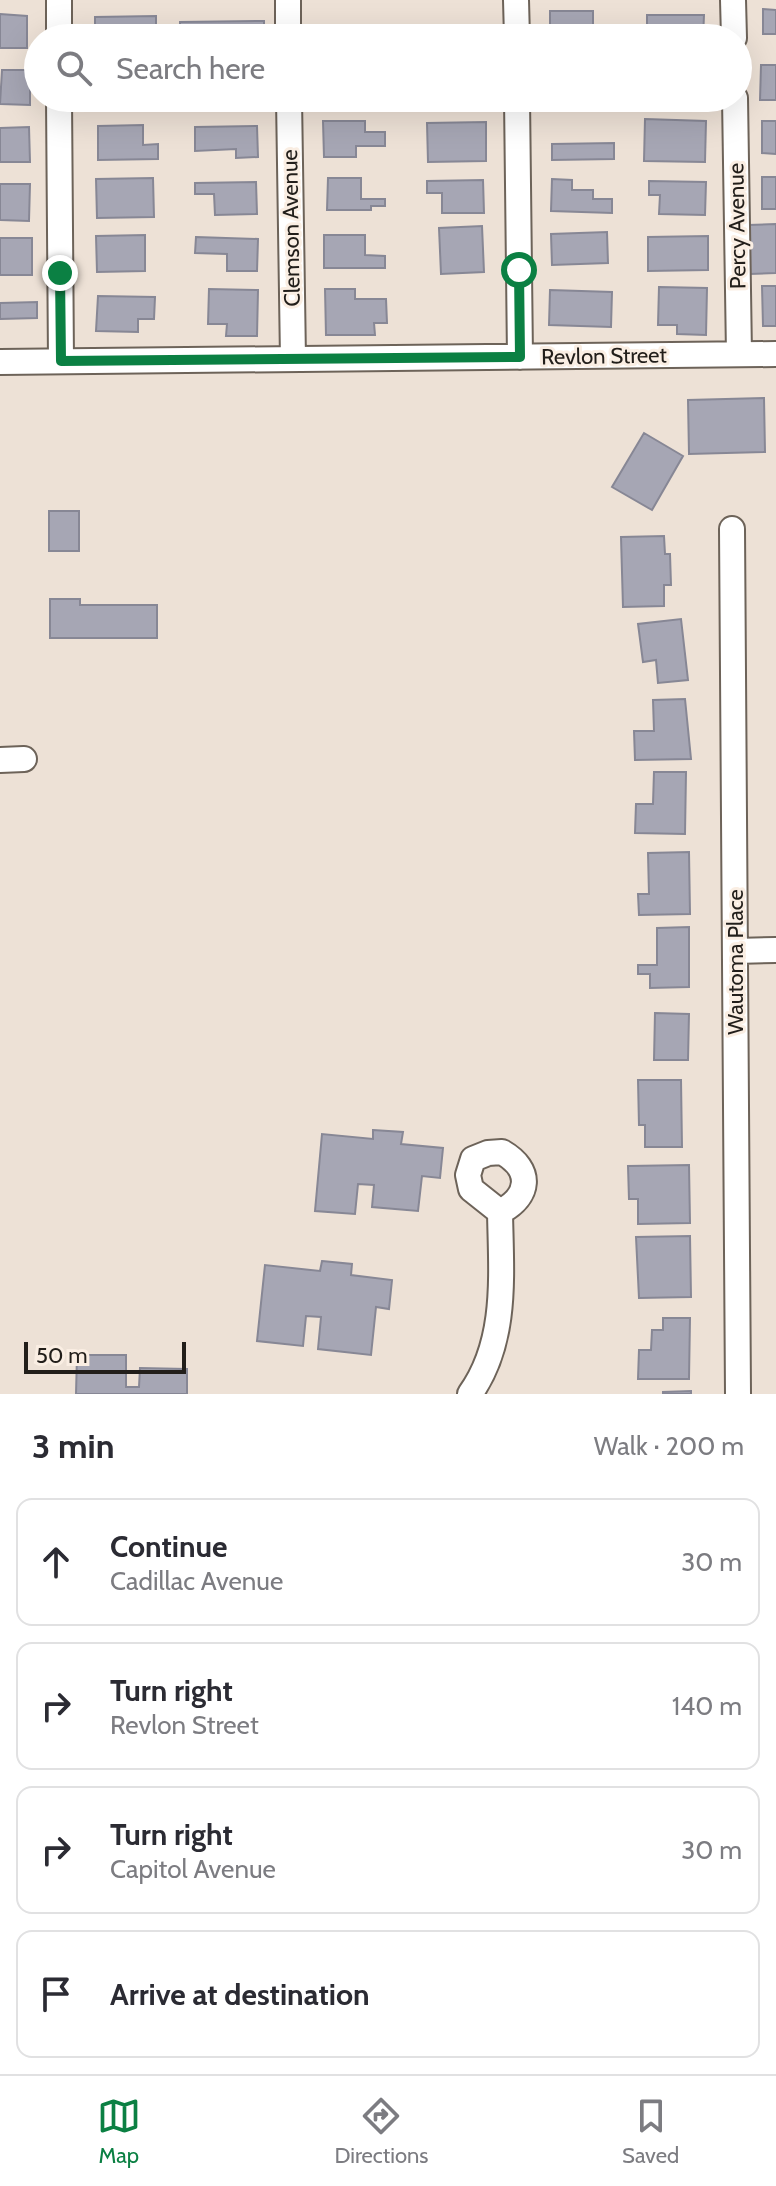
<!DOCTYPE html>
<meta charset="utf-8">
<style>
body{margin:0;font-family:Cabin,sans-serif;background:#f2f2f3;color:#2b2b33}
.scale{position:absolute;left:24px;bottom:20px;width:162px;box-sizing:border-box;padding-left:8px;border:4px solid #221e1a;border-top:0;font-size:22px;line-height:28px;white-space:nowrap;color:#221e1a;-webkit-text-stroke:6px #faeee3;paint-order:stroke}
.stop{position:absolute;width:24px;height:24px;margin:-18px;border:6px solid #0b8043;border-radius:50%;background:#fff}
.stop.end{background:#0b8043;border-color:#fff;box-shadow:0 2px 8px #0008}
.list{margin:0;padding:0;list-style:none}
h2{display:flex;justify-content:space-between;align-items:center;height:104px;margin:0;padding:0 32px;font-size:34px}
h2 small{font-size:26px;font-weight:400;color:#7c7c81}
.list li{display:grid;grid-template-columns:52px 1fr auto;gap:24px;align-items:center;box-sizing:border-box;height:128px;margin:0 16px 16px;padding:0 16px;border:2px solid #e1e1e2;border-radius:16px}
.list b{display:block;font-size:30px;white-space:nowrap}
.list p{margin:0;font-size:26px;white-space:nowrap;color:#7c7c81}
.list em{font-size:26px;font-style:normal;color:#7c7c81}
.icon{flex:none;width:44px;height:44px;fill:none;stroke:currentColor;stroke-width:2;stroke-linecap:round;stroke-linejoin:round}
.map{position:relative;flex:none;width:776px;height:1394px;overflow:hidden}
.search{position:absolute;background:#fff;box-shadow:0 8px 32px #0002;left:24px;right:24px;top:24px;height:88px;display:flex;align-items:center;gap:20px;box-sizing:border-box;padding:0 28px;border-radius:44px;color:#7c7c81;font-size:30px}
.sheet{height:680px;background:#fff}
nav{display:flex;justify-content:space-around;align-items:center;box-sizing:border-box;height:112px;border-top:2px solid #e1e1e2;background:#fff;font-size:22px;color:#7c7c81}
nav a{display:grid;justify-items:center;gap:4px}
nav .on{color:#0b8043}
.map>svg:first-child{display:block}
</style>
<div class="map">
<svg width="776" height="1394" viewBox="0 0 776 1394">
<rect width="100%" height="100%" fill="#ede1d6"/>
<!-- building -->
<path fill="#a6a6b4" stroke="#878795" stroke-width="2" d="M763,9L776,10V34H763Z
M550,11H593V32L607,31V38H550Z
M0,14L27,16V48H0Z
M647,15H704L703,38H661V28L647,27Z
M156,16V38H95V17Z
M264,21V31L244,32L245,38H191V32L180,33V22Z
M761,65H776V100H760Z
M2,70H30V105L0,104Z
M97,98H152V107L98,108Z
M187,98H225V104L187,103Z
M322,98H386V105L322,103Z
M427,98H485V103L427,104Z
M551,98H610V101H551Z
M643,98H706V103L643,101Z
M645,119L706,121L705,162L644,161Z
M323,121H365V132H385V146H356V157H324Z
M762,121H776V154L762,153Z
M486,122V161L428,162L427,123Z
M143,125V145L158,144V159L98,160V126Z
M257,126L258,157L236,158V149L195,151V127Z
M29,127L30,162H0V128Z
M614,143V159L552,160V144Z
M762,177H776V209H762Z
M153,178L154,217L97,218L96,179Z
M328,178H361V199H385V206H371V210H327Z
M552,179L572,180V190H593V199H612V213L551,211Z
M483,180L484,213H442V193H427V181Z
M649,181L706,182L705,215L659,214L660,195H649Z
M256,182L257,214L215,215L214,194H195V183Z
M0,184H30L29,221L0,220Z
M776,224V273L750,274L749,225Z
M482,226L484,272L441,274L439,228Z
M607,232L608,263L552,265L551,234Z
M145,235V271L97,272L96,236Z
M324,235H365V255L385,256V268H324Z
M708,236V270L648,271V237Z
M196,237L258,239L257,271H227V254L195,253Z
M0,238H32V275H0Z
M762,286H776V326H763Z
M659,287L707,288L706,335L677,334V325H658Z
M209,289L258,290L257,336H226L227,324H208Z
M325,289H355V299H386L387,323H374L375,335H326Z
M550,290L612,292L611,327L549,325Z
M98,296L155,297L154,319H138V332L96,331Z
M37,302V318L0,319V303Z
M764,398L765,452L689,454L688,400Z
M644,433L683,456L652,510L612,487Z
M49,511H79V551H49Z
M664,536L665,554H670L671,585H664V606L623,607L621,537Z
M50,599H80V605H157V638H50Z
M681,619L688,680L658,683L656,660L643,662L638,624Z
M685,699L691,759L635,760L634,731H654L653,700Z
M654,772H686L685,834L635,833L636,804H653Z
M689,852L690,914L639,915L638,894H649L648,853Z
M689,927V987L650,988V974H638V965H657V928Z
M655,1013L689,1014L688,1060H654Z
M638,1080H681L682,1147H645V1125H639Z
M373,1130L403,1132L401,1144L443,1148L440,1178L422,1176L418,1211L372,1207L374,1185L358,1184L355,1214L315,1211L322,1134L373,1139Z
M689,1165L690,1223L638,1224V1199H629L628,1166Z
M690,1236L691,1297L639,1298L636,1237Z
M322,1261L352,1264L351,1275L392,1280L389,1309L376,1307L371,1355L318,1349L321,1317L306,1316L303,1346L257,1341L265,1265L320,1271Z
M663,1318H690L689,1379H638L639,1350H651L652,1330H663Z
M77,1355H126V1387H139L140,1368L187,1369V1394H76Z
M691,1391V1394H663V1392Z"/>
<g fill="none" stroke-linecap="round" stroke-linejoin="round">
<defs>
<path id="minor" d="M59,0V38
M288,0V38
M516,0L517,38
M733,0L734,38
M59,98L61,361
M289,98L293,359
M517,98L520,357
M735,98L739,354
M0,362L776,354
M732,529L738,1394
M0,760L24,759
M735,951L776,950
M502,1152C533,1170 530,1196 500,1212L471,1189L468,1175L473,1159L488,1153Z
M470,1394C508,1341 501,1274 500,1212"/>
</defs>
<!-- minor casing -->
<use href="#minor" stroke="#6d6359" stroke-width="28"/>
<!-- minor -->
<use href="#minor" stroke="#fff" stroke-width="24"/>
</g>
<g fill="none" stroke-linecap="round" stroke-linejoin="round">
<!-- route -->
<path stroke="#0b8043" stroke-width="10" d="M60,273L61,361L520,357L519,270"/>
</g>
<g text-anchor="middle" dominant-baseline="central" stroke-width="6" stroke-linejoin="round" paint-order="stroke">
<!-- street labels -->
<g font-size="22" fill="#221e1a" stroke="#faeee3">
<text transform="translate(737 226) rotate(-91)">Percy Avenue</text>
<text transform="translate(291 228) rotate(-91)">Clemson Avenue</text>
<text transform="translate(604 356) rotate(-1)">Revlon Street</text>
<text transform="translate(735 962) rotate(-90)">Wautoma Place</text>
</g>
</g>
</svg>
<div class="scale">50 m</div>
<div class="stop" style="left:519px;top:270px"></div>
<div class="stop end" style="left:60px;top:273px"></div>
<div class="search"><svg class="icon" aria-label="search" viewBox="0 0 24 24"><circle cx="10" cy="10" r="6"/><path d="M15 15l6 6"/></svg>Search here</div>
</div>
<section class="sheet">
<h2>3 min<small>Walk · 200 m</small></h2>
<ul class="list">
<li><svg class="icon" aria-label="ahead" viewBox="0 0 24 24"><path d="M12 20V5M6 11l6-6 6 6"/></svg><div><b>Continue</b><p>Cadillac Avenue</p></div><em>30 m</em></li>
<li><svg class="icon" aria-label="right" viewBox="0 0 24 24"><path d="M7 20v-9h11M14 6l5 5-5 5"/></svg><div><b>Turn right</b><p>Revlon Street</p></div><em>140 m</em></li>
<li><svg class="icon" aria-label="right" viewBox="0 0 24 24"><path d="M7 20v-9h11M14 6l5 5-5 5"/></svg><div><b>Turn right</b><p>Capitol Avenue</p></div><em>30 m</em></li>
<li><svg class="icon" aria-label="arrive" viewBox="0 0 24 24"><path d="M6 21V4h12l-3 4 3 4H6"/></svg><div><b>Arrive at destination</b></div></li>
</ul>
</section>
<nav>
<a class="on"><svg class="icon" aria-label="map" viewBox="0 0 24 24"><path d="M3 6l6-2 6 2 6-2v14l-6 2-6-2-6 2zM9 4v14M15 6v14"/></svg>Map</a>
<a><svg class="icon" aria-label="directions" viewBox="0 0 24 24"><path d="M12 3l9 9-9 9-9-9zM9 14v-3h6M13 9l2 2-2 2"/></svg>Directions</a>
<a><svg class="icon" aria-label="saved" viewBox="0 0 24 24"><path d="M7 4h10v16l-5-4-5 4z"/></svg>Saved</a>
</nav>
